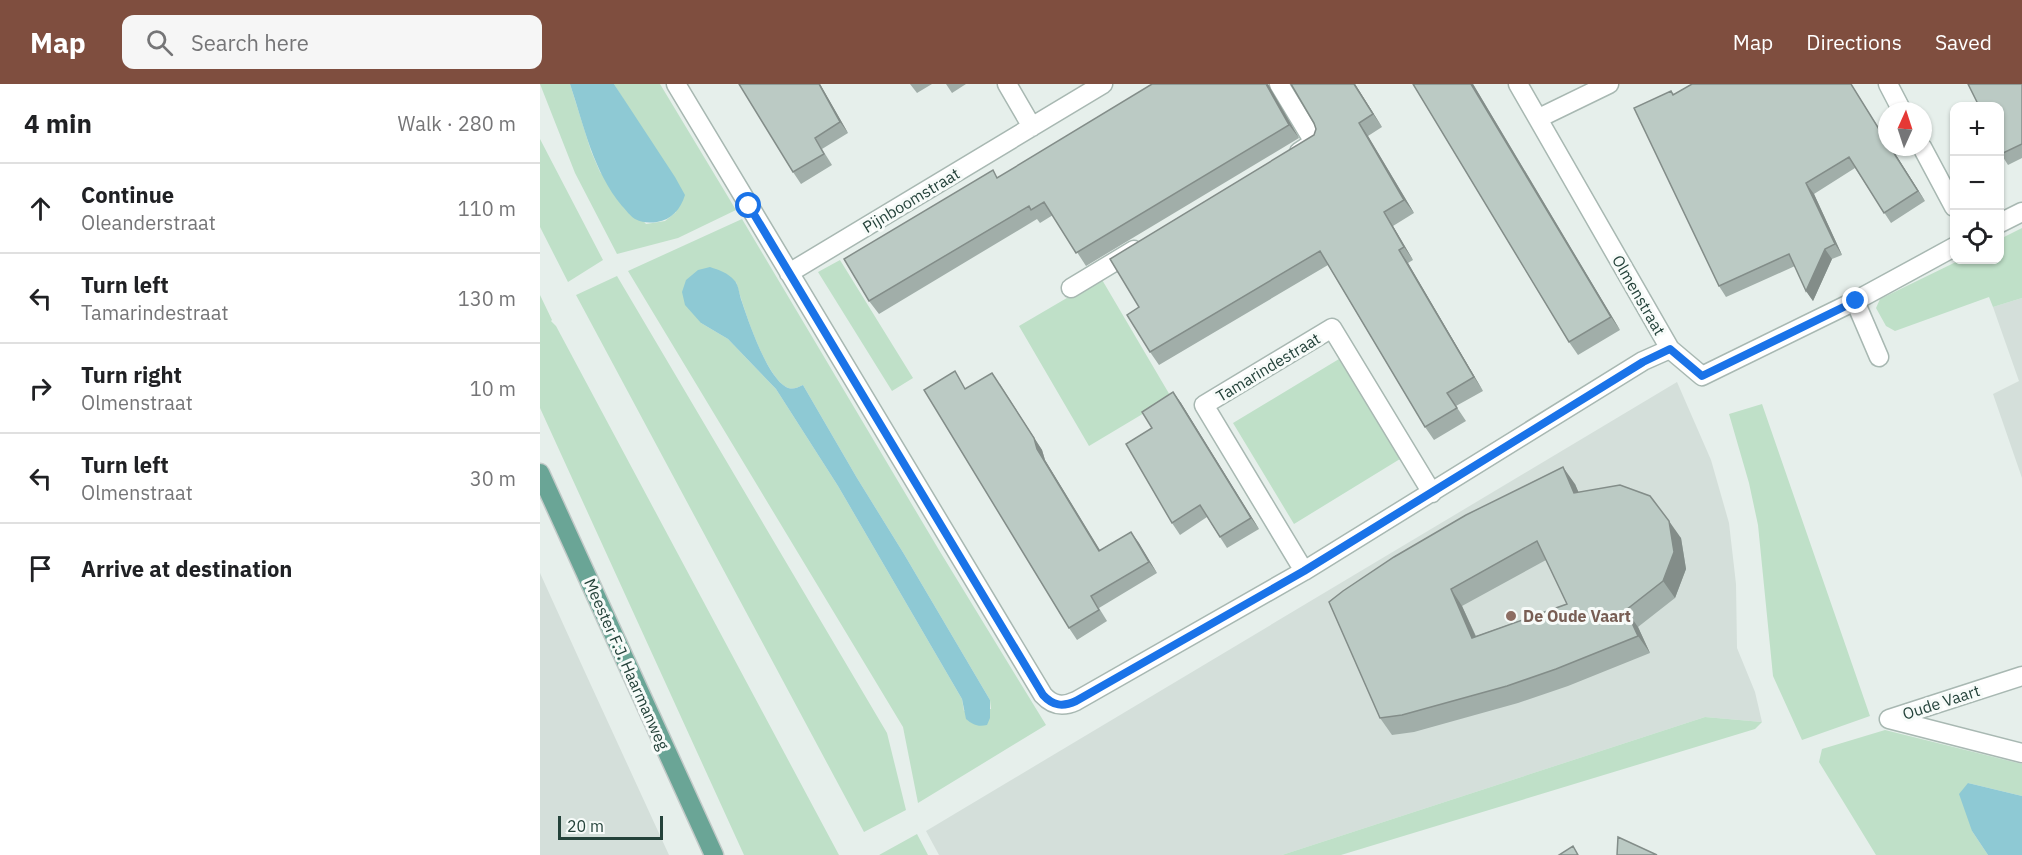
<!DOCTYPE html>
<meta charset="utf-8">
<style>
body{margin:0;font-family:"IBM Plex Sans",sans-serif;background:#f6f6f6;color:#202124}
.controls{position:absolute;right:18px;top:18px;display:grid;overflow:hidden;border-radius:12px;box-shadow:0 2px 4px #0004}
.controls button{width:54px;height:54px;display:grid;place-items:center;padding:0;border:0;border-bottom:2px solid #e0e0e0;background:#fff;color:#202124;font:30px sans-serif}
.compass{position:absolute;left:1338px;top:18px;width:54px;height:54px;border-radius:50%;background:#fff;box-shadow:0 2px 4px #0004;rotate:3deg}
.scale{position:absolute;left:18px;bottom:15px;width:105px;box-sizing:border-box;padding-left:6px;border:3px solid #24423a;border-top:0;font-size:16px;line-height:21px;white-space:nowrap;color:#24423a;-webkit-text-stroke:4px #f7fbf9;paint-order:stroke}
.stop{position:absolute;width:18px;height:18px;margin:-14px;border:4px solid #1a73e8;border-radius:50%;background:#fff}
.stop.end{background:#1a73e8;border-color:#fff;box-shadow:0 2px 6px #0008}
.list{margin:0;padding:0;list-style:none}
h2{display:flex;justify-content:space-between;align-items:center;height:78px;margin:0;padding:0 24px;font-size:26px}
h2 small{font-size:20px;font-weight:400;color:#757577}
.list li{display:grid;grid-template-columns:39px 1fr auto;gap:18px;align-items:center;box-sizing:border-box;height:90px;padding:0 24px;border-top:2px solid #e0e0e0}
.list b{display:block;font-size:22px;white-space:nowrap}
.list p{margin:0;font-size:20px;white-space:nowrap;color:#757577}
.list em{font-size:20px;font-style:normal;color:#757577}
.icon{flex:none;width:33px;height:33px;fill:none;stroke:currentColor;stroke-width:2;stroke-linecap:round;stroke-linejoin:round}
.map{position:relative;flex:none;width:1482px;height:771px;overflow:hidden}
header{display:flex;align-items:center;gap:36px;box-sizing:border-box;height:84px;padding:0 30px;background:#7f4e3f;color:#fff}
header strong{font-size:28px}
nav{display:flex;gap:33px;margin-inline-start:auto;font-size:21px}
.search{width:420px;height:54px;background:#f6f6f6;display:flex;align-items:center;gap:15px;box-sizing:border-box;padding:0 21px;border-radius:12px;color:#757577;font-size:22px}
main{display:flex}
aside{flex:1;background:#fff}
.map>svg:first-child{display:block}
</style>
<header>
<strong>Map</strong>
<div class="search"><svg class="icon" aria-label="search" viewBox="0 0 24 24"><circle cx="10" cy="10" r="6"/><path d="M15 15l6 6"/></svg>Search here</div>
<nav><a>Map</a><a>Directions</a><a>Saved</a></nav>
</header>
<main>
<aside>
<h2>4 min<small>Walk · 280 m</small></h2>
<ul class="list">
<li><svg class="icon" aria-label="ahead" viewBox="0 0 24 24"><path d="M12 20V5M6 11l6-6 6 6"/></svg><div><b>Continue</b><p>Oleanderstraat</p></div><em>110 m</em></li>
<li><svg class="icon" aria-label="left" viewBox="0 0 24 24"><path d="M17 20v-9H6M10 6l-5 5 5 5"/></svg><div><b>Turn left</b><p>Tamarindestraat</p></div><em>130 m</em></li>
<li><svg class="icon" aria-label="right" viewBox="0 0 24 24"><path d="M7 20v-9h11M14 6l5 5-5 5"/></svg><div><b>Turn right</b><p>Olmenstraat</p></div><em>10 m</em></li>
<li><svg class="icon" aria-label="left" viewBox="0 0 24 24"><path d="M17 20v-9H6M10 6l-5 5 5 5"/></svg><div><b>Turn left</b><p>Olmenstraat</p></div><em>30 m</em></li>
<li><svg class="icon" aria-label="arrive" viewBox="0 0 24 24"><path d="M6 21V4h12l-3 4 3 4H6"/></svg><div><b>Arrive at destination</b></div></li>
</ul>
</aside>
<div class="map">
<svg width="1482" height="771" viewBox="0 0 1482 771">
<rect width="100%" height="100%" fill="#e6efeb"/>
<!-- built -->
<path fill="#d4dfda" d="M1482,214V394L1453,310L1479,297L1453,223Z
M1137,298L1171,376L1189,439L1196,500L1197,564L1215,608L1222,638L1165,633L742,771H399L386,747Z
M0,489L44,586L129,771H0Z"/>
<!-- green -->
<path fill="#bfe0c8" fill-rule="evenodd" d="M0,0H30L51,67L60,88L106,140L125,137L136,128L93,31L74,0H120L196,126L138,154L77,170L35,89Z
M0,55L63,176L28,198L0,143Z
M202,135L399,466L506,641L378,719L363,643L88,187ZM196,198C203,222 224,290 246,303C252,306 257,304 263,301L317,394L364,470L450,616L451,625L424,627L422,615L298,402L236,305L188,255L161,239Z
M1482,144V214L1453,223L1449,213L1355,247L1346,242L1336,224L1340,215L1420,176H1460V155Z
M300,176L373,294L352,307L278,188Z
M77,192L347,649L366,726L324,748L36,211Z
M561,194L631,313L549,362L479,242Z
M0,211L12,236L11,237L16,242L299,771H204L0,324Z
M799,275L860,375L754,440L693,339Z
M1222,320L1330,632L1262,656L1233,592L1218,441L1209,399L1189,330Z
M1165,633L1222,638L1215,645L801,771H742Z
M1345,646L1482,680V712L1428,699L1432,747L1448,771H1336L1279,678L1282,665Z
M377,750L388,771H339Z"/>
<!-- water -->
<path fill="#8ec9d4" d="M30,0H74L135,93L145,111C141,125 131,136 117,138C109,139 103,139 95,135C90,132 86,126 82,122C53,87 44,42 30,0Z
M170,183C179,186 188,189 194,196C199,201 199,211 202,218C209,239 227,292 246,303C252,306 257,304 263,301L317,394L364,470L450,616V634L447,641C438,643 433,641 426,635L422,615L298,402L236,305L188,255L161,239L145,221L142,208L146,196L158,186Z
M1428,699L1482,712V771H1448L1432,747L1419,710Z"/>
<g fill="none" stroke-linecap="round" stroke-linejoin="round">
<defs>
<path id="minor" d="M136,0L503,611C513,622 523,623 536,617L764,487L1103,277L1130,265
M467,0L492,43
M739,0L774,58L759,68
M978,0L1130,265L1162,292L1315,217L1414,163
M1348,0L1362,27
M999,34L1069,0
M1382,63L1414,123
M1460,139L1482,128
M249,189L563,0
M531,204L594,166
M1315,217L1339,273
M764,487L664,321L792,244L892,409
M1482,592L1349,635L1482,669"/>
<path id="major" d="M0,389L174,771"/>
</defs>
<!-- minor casing -->
<use href="#minor" stroke="#a8b8b2" stroke-width="21"/>
<!-- major casing -->
<use href="#major" stroke="#c2cac8" stroke-width="21"/>
<!-- minor -->
<use href="#minor" stroke="#fff" stroke-width="18"/>
<!-- major -->
<use href="#major" stroke="#6aa596" stroke-width="18"/>
</g>
<!-- wall -->
<path fill="#a1aea9" fill-rule="evenodd" d="M280,0L308,49L282,65L292,81L261,100L253,88Z
M370,0H392L377,9Z
M406,0H426L412,9Z
M815,0L842,43L828,52L874,129L853,142L873,176L868,179L943,307L916,322L926,337L894,356L885,343L788,181L619,281L610,268L599,223L774,51L776,45L774,39Z
M873,0H933L1080,246L1038,271L1029,258Z
M1152,0H1311L1385,117L1351,139L1315,84L1274,110L1302,171L1292,175L1273,217L1266,207L1255,182L1186,213L1179,202L1131,7L1134,10Z
M1482,0V74L1468,81L1461,70Z
M728,1L759,54L546,182L513,131L500,139L497,135L339,230L329,217L458,93Z
M460,300L502,366L505,376L560,466L591,448L617,489L559,524L567,537L537,556L529,544L426,304Z
M633,308L641,319L719,445L687,464L667,433L640,451L632,439L612,344Z
M1035,400L1038,408L1141,454L1146,485L1135,514L1098,543L1110,569L1028,602L978,619L874,648L852,651L840,634L789,518ZM1006,476L1027,520L936,552L922,522Z"/>
<!-- shaded-wall -->
<path fill="#838d89" d="M279,0H280L308,49L300,38Z
M726,0H728L759,54L749,41Z
M814,0H815L842,43L833,30Z
M931,0H933L1080,246L1071,233Z
M819,39L828,52L874,129L864,116Z
M1350,63H1351L1385,117L1378,107Z
M1266,99L1274,110L1302,171L1295,160Z
M844,128L853,142L873,176L864,163Z
M1285,165L1292,175L1273,217L1266,207Z
M859,166L868,179L943,307L934,293Z
M452,289L502,366L505,376L567,478L559,467Z
M633,308L641,319L719,445L711,434Z
M1023,383L1035,400L1046,425L1034,409Z
M1129,437L1141,454L1146,485L1135,514L1123,497Z
M591,448L599,459L617,489L609,478Z
M911,505L922,522L944,571L932,554Z
M1086,526L1098,543L1110,569L1098,552Z"/>
<!-- building -->
<path fill="#bbcac4" stroke="#838d89" stroke-width="1.5" fill-rule="evenodd" d="M199,0H279L300,38L275,54L284,70L253,88Z
M612,0H726L749,41L536,169L504,118L491,126L489,122L329,217L304,175L453,86L457,94Z
M751,0H814L833,30L819,39L864,116L844,128L864,163L859,166L934,293L907,309L917,324L885,343L780,167L610,268L587,231L599,223L570,175L774,51L776,45L774,39Z
M873,0H931L1071,233L1029,258Z
M1152,0H1311L1347,58V63H1350L1378,107L1344,129L1309,73L1266,99L1295,160L1285,165L1266,207L1249,170L1179,202L1094,24L1131,7L1133,11Z
M1428,0H1482V60L1461,70L1460,68V22H1439Z
M415,287L425,305L452,289L494,354L497,365L559,467L591,448L609,478L551,512L559,526L529,544L384,306Z
M633,308L711,434L680,453L660,421L632,439L586,360L612,344L602,328Z
M1023,383L1034,409L1080,401L1110,412L1129,437L1134,468L1123,497L1086,526L1098,552L1016,585L967,602L862,631L840,634L789,518L803,507L854,473L926,431ZM997,457L1027,520L932,554L911,505Z
M1078,753L1117,771H1077Z
M1033,762L1038,771H1019Z"/>
<g fill="none" stroke-linecap="round" stroke-linejoin="round">
<!-- route -->
<path stroke="#1a73e8" stroke-width="8" d="M209,122L503,611C513,622 523,623 536,617L764,487L1103,278L1130,265L1162,292L1316,217"/>
</g>
<!-- markers -->
<circle fill="#8d6e63" stroke="#f7fbf9" stroke-width="2" cx="971" cy="532" r="6"/>
<g text-anchor="middle" dominant-baseline="central" stroke-width="6" stroke-linejoin="round" paint-order="stroke">
<!-- street labels -->
<g font-size="16" fill="#24423a" stroke="#f7fbf9">
<text transform="translate(371 116) rotate(-31)">Pijnboomstraat</text>
<text transform="translate(1099 211) rotate(60)">Olmenstraat</text>
<text transform="translate(728 283) rotate(-31)">Tamarindestraat</text>
<text transform="translate(87 580) rotate(66)">Meester F.J. Haarmanweg</text>
<text transform="translate(1401 618) rotate(-18)">Oude Vaart</text>
</g>
<!-- education labels -->
<g font-size="16" font-weight="bold" fill="#785e54" stroke="#f7fbf9" text-anchor="start">
<text x="983" y="532">De Oude Vaart</text>
</g>
</g>
</svg>
<div class="controls">
<button>+</button>
<button>−</button>
<button><svg class="icon" aria-label="locate" viewBox="0 0 24 24"><circle cx="12" cy="12" r="6"/><path d="M12 2v4M12 18v4M2 12h4M18 12h4"/></svg></button>
</div>
<svg class="compass" viewBox="-18 -18 36 36"><path d="M0-13l5 13h-10z" fill="#e53935"/><path d="M0 13l5-13h-10z" fill="#757577"/></svg>
<div class="scale">20 m</div>
<div class="stop" style="left:209px;top:122px"></div>
<div class="stop end" style="left:1316px;top:217px"></div>
</div>
</main>
